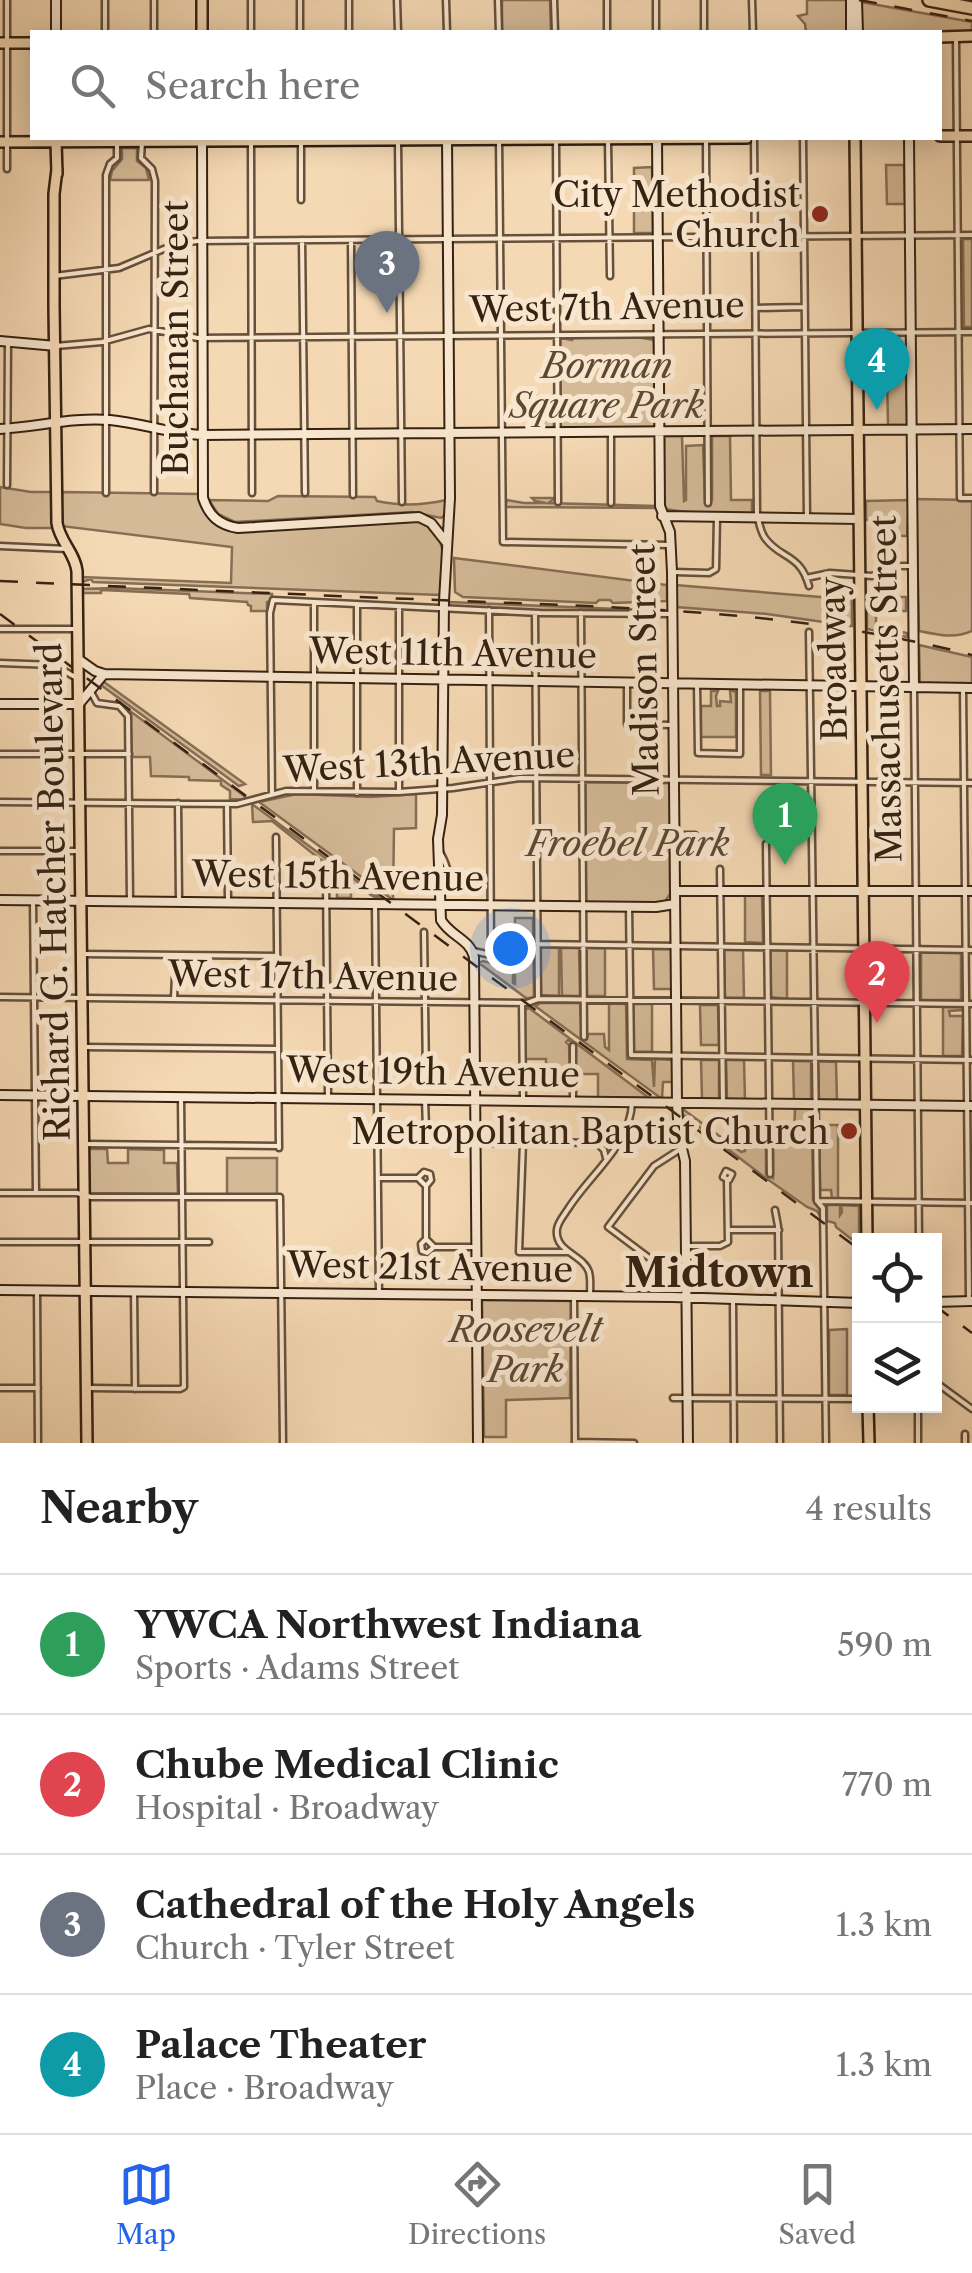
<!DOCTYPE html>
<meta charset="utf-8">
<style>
body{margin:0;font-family:"Libre Caslon Text",serif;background:#f2f2f2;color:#222}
.controls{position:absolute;right:30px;bottom:30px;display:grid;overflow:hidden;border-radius:0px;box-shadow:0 5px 25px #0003}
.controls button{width:90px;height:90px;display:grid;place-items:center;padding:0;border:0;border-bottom:2px solid #e0e0e0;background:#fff;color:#222;font:50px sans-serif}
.you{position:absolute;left:510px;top:948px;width:35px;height:35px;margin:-25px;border:8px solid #fff;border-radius:50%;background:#1a73e8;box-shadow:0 0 0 15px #1a73e833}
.badge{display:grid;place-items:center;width:65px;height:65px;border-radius:50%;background:#2563eb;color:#fff;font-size:32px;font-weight:700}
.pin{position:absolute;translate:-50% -82px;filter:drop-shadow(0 2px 5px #0008)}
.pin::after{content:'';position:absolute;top:52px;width:35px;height:30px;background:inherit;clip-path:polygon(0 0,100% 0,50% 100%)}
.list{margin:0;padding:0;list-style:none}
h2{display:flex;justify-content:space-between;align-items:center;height:130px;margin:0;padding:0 40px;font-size:42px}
h2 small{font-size:32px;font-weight:400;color:#767676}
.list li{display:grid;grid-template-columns:65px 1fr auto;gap:30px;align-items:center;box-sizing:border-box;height:140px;padding:0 40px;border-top:2px solid #e0e0e0}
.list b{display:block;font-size:38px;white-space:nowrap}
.list p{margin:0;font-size:32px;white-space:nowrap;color:#767676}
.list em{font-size:32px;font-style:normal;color:#767676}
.icon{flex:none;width:55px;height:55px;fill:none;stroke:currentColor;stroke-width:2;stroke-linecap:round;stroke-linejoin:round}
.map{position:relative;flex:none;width:972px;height:1443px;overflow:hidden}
.search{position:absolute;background:#fff;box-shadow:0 5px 25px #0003;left:30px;right:30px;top:30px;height:110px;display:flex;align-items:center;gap:25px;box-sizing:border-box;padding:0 35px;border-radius:0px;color:#767676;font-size:38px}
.sheet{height:690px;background:#fff}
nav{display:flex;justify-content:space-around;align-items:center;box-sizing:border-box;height:140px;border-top:2px solid #e0e0e0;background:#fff;font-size:28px;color:#767676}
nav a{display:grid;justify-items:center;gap:5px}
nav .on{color:#2563eb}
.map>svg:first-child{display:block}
</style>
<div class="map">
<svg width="972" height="1443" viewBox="0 0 972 1443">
<rect width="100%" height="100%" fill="#f5d9b4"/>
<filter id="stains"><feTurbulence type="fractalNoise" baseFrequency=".002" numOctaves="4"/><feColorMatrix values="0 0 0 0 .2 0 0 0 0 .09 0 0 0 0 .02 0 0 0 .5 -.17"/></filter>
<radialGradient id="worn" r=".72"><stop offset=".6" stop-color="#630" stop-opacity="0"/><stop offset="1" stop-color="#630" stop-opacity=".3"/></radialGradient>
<!-- green -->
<path fill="#d5ba98" stroke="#866e55" stroke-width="2.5" d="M502,0H550L551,32H502Z
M807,0H848L849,32H806L805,24L798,16L807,14Z
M861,2L972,22V34H958L957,32L940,34L939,32H861Z
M122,148H137V161L146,168L149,180H110L112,171L122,159Z
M886,165H904L905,204H887Z
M652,167L653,233H634V168Z
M963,239H972V327H964Z
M637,337L654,340L655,427L615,430L614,428L606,430L560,428V340L562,338L572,340L573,338Z
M887,376H906L907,425H888Z
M531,396H553L554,428L531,429Z
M664,436H682L684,501L686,500V446L703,445L705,501L712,500V436H730L731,500H752V514L694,513L664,509Z
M0,487L31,492H52L54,528H26L0,524Z
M62,492L199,494C201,515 216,527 236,531L418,521C451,533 443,567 440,595L93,582L91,579L82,582V577L231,583L232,547L61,526Z
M278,496L375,497L377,501C399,506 424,505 446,500V514L441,518L412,512L235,522L218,514L209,500L268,501Z
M532,498H556L548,503L655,506V508L505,507L507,500L524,503H546L535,501Z
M916,499L972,500V631C954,639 938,635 919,631Z
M909,500L907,536H887L886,520H866V501Z
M454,558L667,585V601L613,603L610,600H599L596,603L463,597L455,592Z
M675,585L821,597H846L847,594H852V626L767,614L676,607Z
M114,588L272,594L271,601L267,602V611H251V606L248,605L247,602L190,598L189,594L101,590V593H82L81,589Z
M867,597H906V611H876V627L907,633V637L867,629Z
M449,602L668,611V612H542L449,607Z
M919,645L972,657V684L920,685Z
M104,682L245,784L239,786L101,685Z
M730,690L736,692V737H701V706H711V691H718L716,696L717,706H720V701L731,702Z
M760,691H770L771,775H761Z
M130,711L243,795L248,800L230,799V791L221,785V781L189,780V777L151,776L150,757H132Z
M585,782L670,783V894L664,903H586Z
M297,794L371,797L416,794V828L394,829L393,900L259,802Z
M252,804L381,899C369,898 363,884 351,886V898H337V885L342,884L341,872H338L323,861L322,886L321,860L272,821L253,822Z
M745,895H762L763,943L745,942Z
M515,918H533L534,998H526L479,963L483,961L494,964L495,950H513V983L515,984Z
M540,947L559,948V996L541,995Z
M561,948H579L580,996H562Z
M586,948H605V996H587Z
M653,949H671L672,989H654Z
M724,949H743L744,998H725Z
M772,950H787V999L771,997L770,952Z
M921,952L961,953V1000H921Z
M541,1003H580L582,1037L587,1039L588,1034H604L605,1047L609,1050V1003L626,1004L627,1059L652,1060L654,1087L655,1059L673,1060V1082H663L662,1099L535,1006Z
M633,1004H652V1052H634Z
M700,1005H718L719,1045H701Z
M943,1007H962V1010L949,1011L950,1016H963L962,1056H943Z
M529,1008L649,1098L598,1097V1074H574V1044L568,1040L566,1042L569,1045L570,1075H546V1059H525L524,1010Z
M701,1060H719V1100L702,1099Z
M726,1060H744L745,1100H727Z
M793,1061H811V1101H794Z
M818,1061L836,1062L837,1101H819Z
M680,1107L741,1152L745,1151V1129L766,1130V1174L773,1178V1138H794L795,1108H812L813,1200L821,1211V1217L817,1211L807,1207L763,1176L681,1113Z
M819,1125H838V1199H832L831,1190H820Z
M91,1149H107L108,1163H128V1149L164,1150V1163H177L178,1194L89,1193V1150Z
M227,1158H277V1195L227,1194Z
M827,1205H840V1215L842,1212L841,1205L859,1206V1245L836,1227L835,1223L827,1221Z
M482,1300L571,1301L570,1398L506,1400V1437H484Z
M847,1329V1395H829V1330Z"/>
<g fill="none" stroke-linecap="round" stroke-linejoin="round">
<defs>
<path id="street" d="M7,0V169
M105,0V32
M154,0V32
M251,0V32
M300,0V32
M349,0V32
M397,0L398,32
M446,0L447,32
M498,0L499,32
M554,0L555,32
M607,0V32
M656,0V32
M704,0V32
M752,0L753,32
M956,40L960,498H972
M754,138L757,514C759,522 760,531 765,538C780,559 800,553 809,586
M803,138L807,518
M499,139L503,542L670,545
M142,141L141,158L152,169L155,181L154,492
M556,141L558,502
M608,141L610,276
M251,142L252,493
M301,142V200
M398,142L402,502
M706,142L708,503
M302,240L305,493
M351,240L353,495
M54,276L119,268L178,243L198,241L972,235
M756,308L804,307
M56,346L102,342L149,329L198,338L972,332
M7,485L8,342
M106,493V175L110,164L117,158V142
M611,503V432
M0,546L68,549
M674,572L709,573L716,569L717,517
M806,578L830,573L872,576L899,566H913
M357,605V793
M399,607V792
M581,613L584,1037
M535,614L538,999
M0,629H78
M809,632L817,1201L823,1208L826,1443
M0,663L54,665L75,677
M627,683V724L671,725
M697,684L698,753L740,754V685
M963,688L969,1298
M914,690L919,1240
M91,692L97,703L119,706L128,716L130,901
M0,754H129
M314,791V603
M272,794L270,613L273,600L540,613L672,614
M0,802L237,804L286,791L399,792L453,788L520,778L972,783
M178,803L179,899
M227,804L228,900
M675,835H695
M276,837L279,1148
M766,844L770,1174
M0,851H76
M440,852C447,865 452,877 443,890
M720,869L723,1103
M326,876L328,1096
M33,900L36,1193
M375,904L379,1294
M629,907L631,1055L972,1060
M424,932L426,1075
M537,944L972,950
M473,951L491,955L489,610
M82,954L277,956
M0,997L527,1003L538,999L972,1004
M174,998L175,977
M522,1003L523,1098
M573,1046V1101
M83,1047L278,1049
M425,1099L426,1129
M523,1142L519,1252H568
M597,1143L604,1150L606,1158
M84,1144L279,1146
M475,1144L532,1142L597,1143L620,1140
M682,1148L654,1166L608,1227L660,1266L684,1272
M726,1171L732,1174L729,1180L723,1177Z
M378,1178H418L426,1186V1239L434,1247H474
M418,1178L424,1172L430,1174L431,1180L426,1186
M0,1193H77L91,1197H280L283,1443
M817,1201L972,1203
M775,1210L778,1226L780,1443
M728,1230H779
M426,1239L421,1244L422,1251L427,1253L434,1247
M0,1242H209
M686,1246H720L728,1242L727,1180
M37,1290L38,1443
M134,1291L135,1389
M590,1295C590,1288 591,1279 589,1272C583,1254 554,1252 557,1229C558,1222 564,1215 568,1209C590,1174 631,1145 632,1102
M574,1296L575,1443
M733,1300L734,1443
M934,1381L972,1409
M0,1388H38
M90,1388L180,1389L184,1387L181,1097
M673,1398L860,1399
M918,1406V1443
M965,1434V1443
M575,1442L634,1443"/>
<path id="secondary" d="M56,0V32
M851,0V32
M857,0L858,32
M447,138L450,498L444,601L442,815L438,839L441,920C450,936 470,939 474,957L478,1443
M657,138L660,506L670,532L672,572L677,1103L679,1136L685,1161L688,1443
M909,138L914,688
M202,142L203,498C209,516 219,525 238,528L419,517L431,523L446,542
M0,341L56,346
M0,429C37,427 73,417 110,420C142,423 170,434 203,435L972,429
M662,516L859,519
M78,659L95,671L104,674L972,688
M0,704H79L104,674
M675,891H972
M0,900L656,907L675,904
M0,1095L972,1106
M0,1290L672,1297L860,1303
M934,1302L972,1301"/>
<path id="primary" d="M202,0V32
M940,37L972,36
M0,43H32
M940,136H972
M855,138L867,1240
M0,142L747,138
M56,142L57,174
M57,169L54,194V307L57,523C60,542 75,553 77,571L87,1443
M868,1406L869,1443"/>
<path id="highway" d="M929,0L972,8"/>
</defs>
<!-- street casing -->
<use href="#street" stroke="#66503a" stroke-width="9"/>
<!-- secondary casing -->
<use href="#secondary" stroke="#362212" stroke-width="12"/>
<!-- primary casing -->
<use href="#primary" stroke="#362212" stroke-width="14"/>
<!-- highway casing -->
<use href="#highway" stroke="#362212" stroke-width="16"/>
<!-- street -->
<use href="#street" stroke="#f8e6ce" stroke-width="4"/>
<!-- secondary -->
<use href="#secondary" stroke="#f8e6ce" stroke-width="8"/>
<!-- primary -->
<use href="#primary" stroke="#f5d9b4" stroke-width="9"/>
<!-- highway -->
<use href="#highway" stroke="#f5d9b4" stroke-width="11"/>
<!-- rail -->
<path stroke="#362212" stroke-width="2.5" stroke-dasharray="18 18" stroke-linecap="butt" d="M859,0L972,21
M0,581C154,588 308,595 461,601C635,608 802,611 972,655
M0,614L860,1250
M934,1305L972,1333"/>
</g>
<!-- markers -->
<g fill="#8f2418" stroke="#f8e6ce" stroke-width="4">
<circle cx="820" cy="214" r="10"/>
<circle cx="849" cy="1131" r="10"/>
</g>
<g text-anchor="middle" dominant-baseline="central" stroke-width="10" stroke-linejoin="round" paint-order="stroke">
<!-- poi labels -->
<g font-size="35" fill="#362212" stroke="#f8e6ce" text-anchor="end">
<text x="800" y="194">City Methodist<tspan x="800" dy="40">Church</tspan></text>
<text x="829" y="1131">Metropolitan Baptist Church</text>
</g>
<!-- street labels -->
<g font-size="35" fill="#362212" stroke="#f8e6ce">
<text transform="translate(607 307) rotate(-1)">West 7th Avenue</text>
<text transform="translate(175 338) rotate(-90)">Buchanan Street</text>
<text transform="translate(453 653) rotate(1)">West 11th Avenue</text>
<text transform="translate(833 659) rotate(-91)">Broadway</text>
<text transform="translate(644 670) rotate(-91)">Madison Street</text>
<text transform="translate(886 689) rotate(-91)">Massachusetts Street</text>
<text transform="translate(429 762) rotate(-3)">West 13th Avenue</text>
<text transform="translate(338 876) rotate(1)">West 15th Avenue</text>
<text transform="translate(53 892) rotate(-91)">Richard G. Hatcher Boulevard</text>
<text transform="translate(313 976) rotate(1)">West 17th Avenue</text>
<text transform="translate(433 1072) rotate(1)">West 19th Avenue</text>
<text transform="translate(430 1267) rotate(1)">West 21st Avenue</text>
</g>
<!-- park labels -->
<g font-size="35" font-style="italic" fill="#5e4834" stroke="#f8e6ce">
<text x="607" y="365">Borman<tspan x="607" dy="40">Square Park</tspan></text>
<text x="628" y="843">Froebel Park</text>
<text x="526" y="1329">Roosevelt<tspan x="526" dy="40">Park</tspan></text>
</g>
<!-- quarter labels -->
<g font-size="40" font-weight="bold" fill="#362212" stroke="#f8e6ce">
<text x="719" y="1272">Midtown</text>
</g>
</g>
<rect width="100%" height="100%" filter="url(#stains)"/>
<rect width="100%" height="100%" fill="url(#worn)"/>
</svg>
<div class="controls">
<button><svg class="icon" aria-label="locate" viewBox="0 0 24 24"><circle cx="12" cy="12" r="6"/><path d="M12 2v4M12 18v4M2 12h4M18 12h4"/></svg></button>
<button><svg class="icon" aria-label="layers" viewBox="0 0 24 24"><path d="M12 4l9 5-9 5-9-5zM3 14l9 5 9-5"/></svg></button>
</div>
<div class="you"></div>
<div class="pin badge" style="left:785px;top:865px;background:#2e9e5b">1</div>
<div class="pin badge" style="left:877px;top:1023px;background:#e0444e">2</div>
<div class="pin badge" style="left:387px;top:313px;background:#6b7280">3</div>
<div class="pin badge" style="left:877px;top:410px;background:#0f9aa8">4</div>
<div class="search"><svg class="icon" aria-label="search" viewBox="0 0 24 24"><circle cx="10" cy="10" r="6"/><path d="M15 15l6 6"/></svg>Search here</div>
</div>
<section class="sheet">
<h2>Nearby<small>4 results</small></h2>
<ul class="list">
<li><span class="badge" style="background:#2e9e5b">1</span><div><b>YWCA Northwest Indiana</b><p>Sports · Adams Street</p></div><em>590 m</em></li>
<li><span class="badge" style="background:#e0444e">2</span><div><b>Chube Medical Clinic</b><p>Hospital · Broadway</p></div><em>770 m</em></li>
<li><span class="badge" style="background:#6b7280">3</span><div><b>Cathedral of the Holy Angels</b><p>Church · Tyler Street</p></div><em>1.3 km</em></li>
<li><span class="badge" style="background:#0f9aa8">4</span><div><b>Palace Theater</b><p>Place · Broadway</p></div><em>1.3 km</em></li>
</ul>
</section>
<nav>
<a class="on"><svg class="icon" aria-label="map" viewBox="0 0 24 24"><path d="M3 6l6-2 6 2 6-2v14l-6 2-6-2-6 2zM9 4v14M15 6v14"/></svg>Map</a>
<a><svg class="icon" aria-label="directions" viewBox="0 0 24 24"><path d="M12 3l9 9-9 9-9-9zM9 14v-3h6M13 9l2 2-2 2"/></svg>Directions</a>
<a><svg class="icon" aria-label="saved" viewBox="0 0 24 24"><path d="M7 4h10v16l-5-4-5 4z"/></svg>Saved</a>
</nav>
